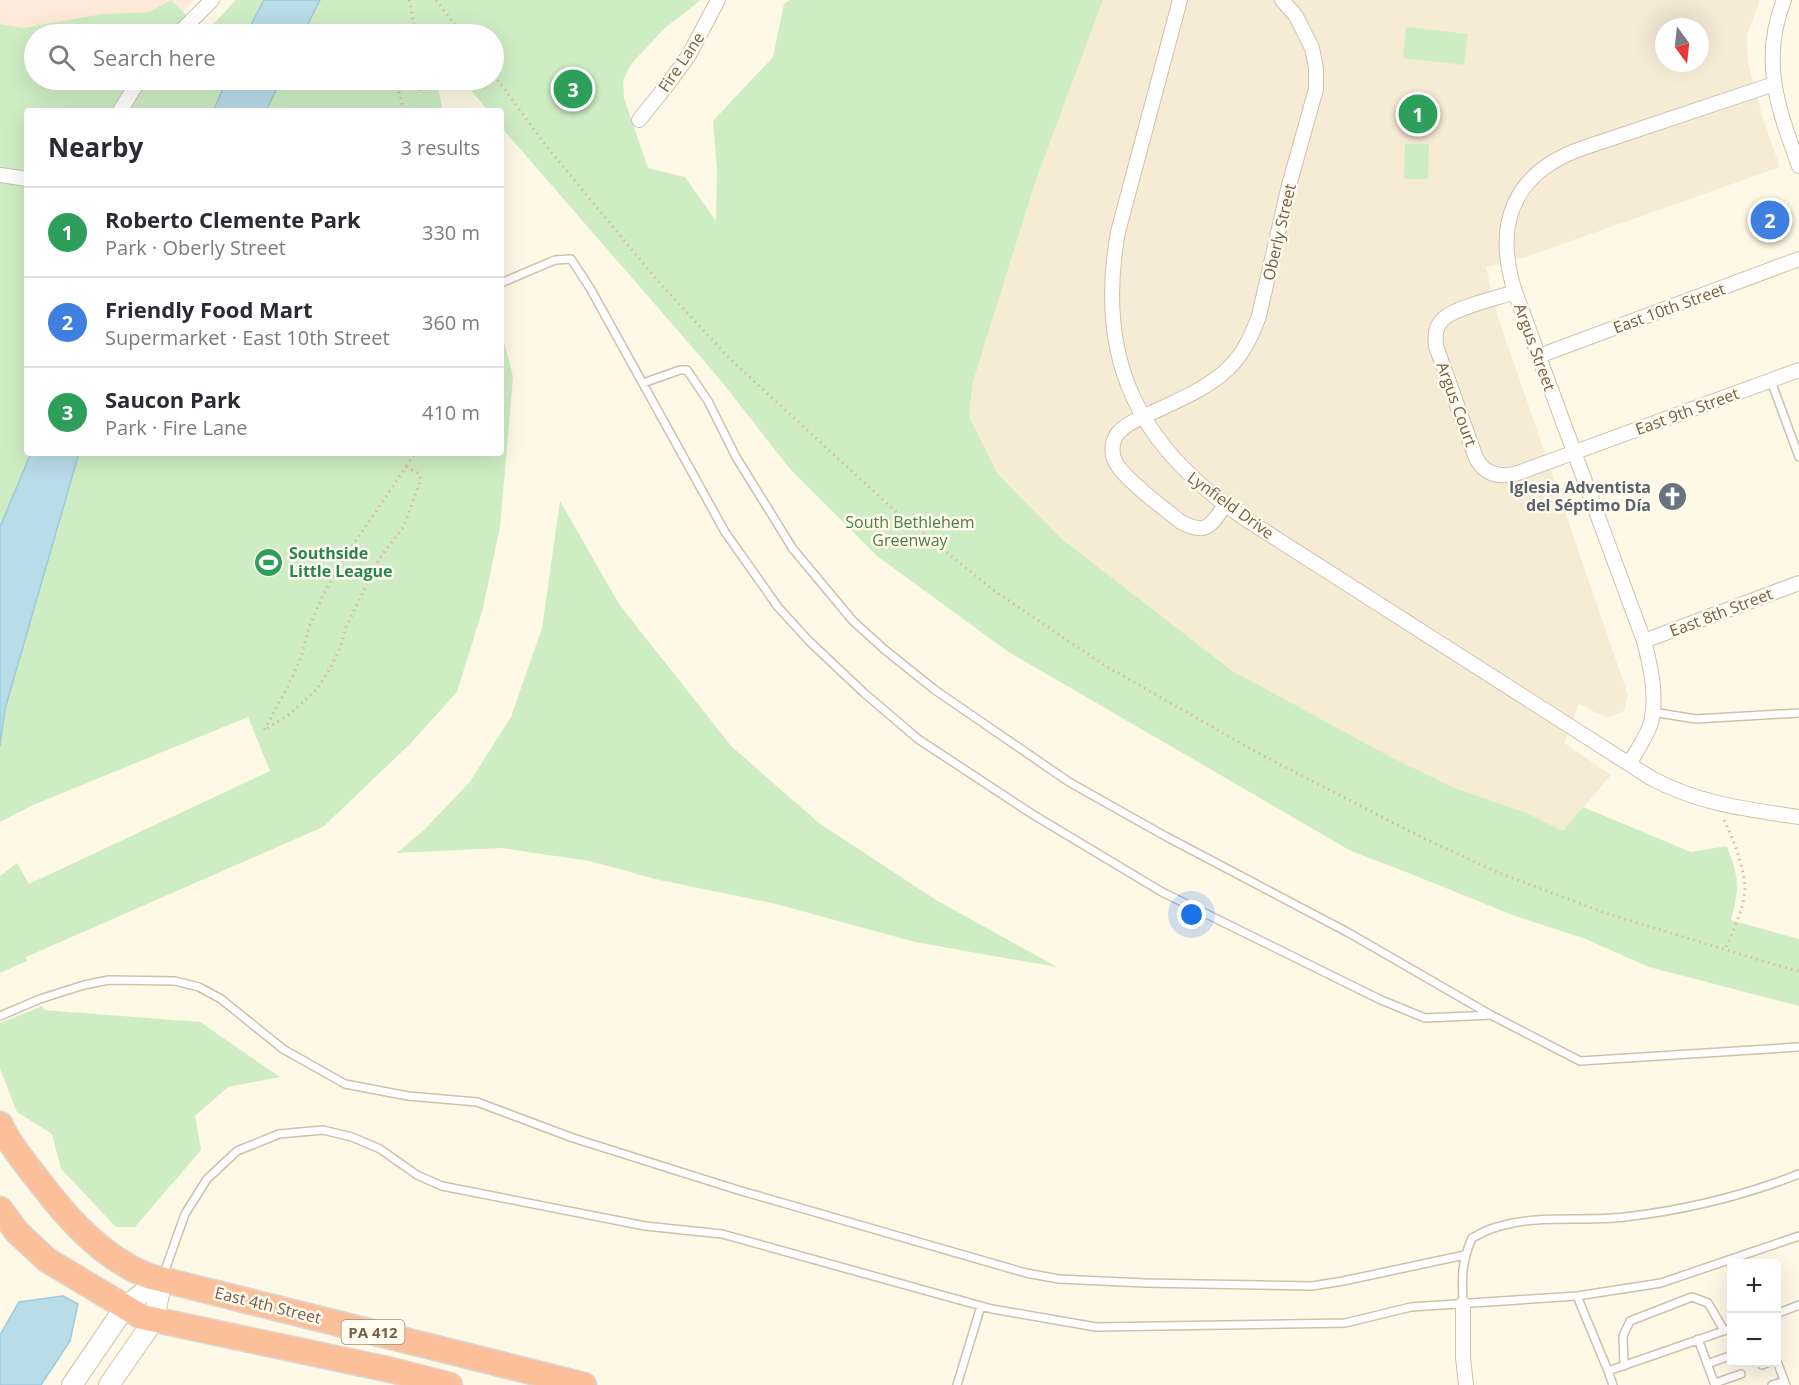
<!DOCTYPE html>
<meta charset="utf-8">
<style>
body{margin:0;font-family:"Open Sans",sans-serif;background:#f2f2f3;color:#2b2b33}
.controls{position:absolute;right:18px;bottom:18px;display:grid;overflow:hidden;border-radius:6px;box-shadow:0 6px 24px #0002}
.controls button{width:54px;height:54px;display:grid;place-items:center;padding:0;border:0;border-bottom:2px solid #e1e1e2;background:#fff;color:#2b2b33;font:30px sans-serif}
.compass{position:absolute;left:1655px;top:18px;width:54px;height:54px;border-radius:50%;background:#fff;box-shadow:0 6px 24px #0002;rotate:165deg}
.you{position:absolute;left:1192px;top:915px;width:21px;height:21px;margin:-15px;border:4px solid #fff;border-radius:50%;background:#1a73e8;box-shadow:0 0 0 9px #1a73e833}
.badge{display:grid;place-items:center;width:39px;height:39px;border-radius:50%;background:#83513b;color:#fff;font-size:20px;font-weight:700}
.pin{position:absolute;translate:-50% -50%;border:3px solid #fff;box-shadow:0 2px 6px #0006}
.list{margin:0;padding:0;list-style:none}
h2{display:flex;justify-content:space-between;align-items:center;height:78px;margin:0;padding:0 24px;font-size:26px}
h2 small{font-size:20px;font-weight:400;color:#7c7c81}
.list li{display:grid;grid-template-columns:39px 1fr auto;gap:18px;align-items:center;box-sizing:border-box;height:90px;padding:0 24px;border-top:2px solid #e1e1e2}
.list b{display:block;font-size:22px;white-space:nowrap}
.list p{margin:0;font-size:20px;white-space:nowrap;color:#7c7c81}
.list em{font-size:20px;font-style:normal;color:#7c7c81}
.icon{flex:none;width:33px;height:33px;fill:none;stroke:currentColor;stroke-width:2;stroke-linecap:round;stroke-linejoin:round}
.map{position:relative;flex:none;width:1799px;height:1385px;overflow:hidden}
.search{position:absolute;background:#fff;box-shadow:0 6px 24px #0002;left:24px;top:24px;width:480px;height:66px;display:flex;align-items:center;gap:15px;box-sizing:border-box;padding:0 21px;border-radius:33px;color:#7c7c81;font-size:22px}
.panel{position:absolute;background:#fff;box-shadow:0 6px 24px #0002;left:24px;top:108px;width:480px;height:348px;border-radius:6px}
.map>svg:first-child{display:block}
</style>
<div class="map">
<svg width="1799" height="1385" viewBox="0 0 1799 1385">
<rect width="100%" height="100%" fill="#fef8e7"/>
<!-- residential -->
<path fill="#f6ebd5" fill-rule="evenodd" d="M1103,0H1760L1747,35L1748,63L1763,119L1780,167L1523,258L1486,267L1498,317L1628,695L1624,711L1607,718L1579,704L1564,743L1611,775L1563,831L1527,813L1452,787L1389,756L1231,670L1062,539L998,474L969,416L973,382L1035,183ZM1664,27H1700V63H1664Z"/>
<!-- commercial -->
<path fill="#fee9da" d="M0,0H195L183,12L171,1L149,12L102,14L23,28L0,24Z"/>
<!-- green -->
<path fill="#cfedc4" d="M171,0L205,33L236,0H264L246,34H34V80H227L213,111H27V453H31L0,527V24L23,28L102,14L149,12Z
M320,0H701L665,28L631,64L623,81L624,98L648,168L685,177L716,221L717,170L713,121L773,57L784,4L790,0H1103L1035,183L973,382L969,416L998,474L1062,539L1231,670L1389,756L1452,787L1527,813L1563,831L1583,807L1691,852L1727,846C1739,878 1740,887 1731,920L1799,939V1006L1649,967L1583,938L1515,916L1411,874L1351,851L1007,651L877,556L790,469L718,377L501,127V111H488L463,80H494V34H430L429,33L428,34H303Z
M1406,27L1468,34L1464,65L1403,58Z
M281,80H436L443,111H266Z
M1405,144H1429L1428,179H1404Z
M501,330L513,377L500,527L483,608L457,692L410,744L323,827L26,957L27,961L0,973V876L17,863L29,884L270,771L248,717L33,805L0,822V746L5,709L79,453H501Z
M560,501L619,604L731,746L819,823L936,900L1057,967L915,942L776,904L655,879L590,861L502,848L397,853L423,831L469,783L511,717L542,628Z
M42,1006L44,1010L200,1022L280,1077L228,1087L195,1116L201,1150L135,1227H116L61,1169L52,1134L17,1112L0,1069V1023Z"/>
<!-- water -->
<path fill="#b9dce9" stroke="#9fcadb" stroke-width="1.5" d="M264,0H320L303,34H246Z
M227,80H281L266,111H213Z
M31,453H79L5,709L0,746V527Z
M63,1296L78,1304L70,1341L41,1385H0V1335L19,1302Z"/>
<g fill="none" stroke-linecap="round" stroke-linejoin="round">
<defs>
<path id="lane" d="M501,283L555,260L571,259L590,288L725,532L778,607L809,641L863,692L918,739L1032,814L1162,892L1381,1000L1425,1018L1491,1015
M1771,381L1799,457
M643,383L680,370H687L708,401L736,457L793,549L853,621L885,650L935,690L1069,782L1165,836L1349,933L1491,1015L1580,1061L1799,1047
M1652,712L1696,719L1799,713
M0,1016L40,999L84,985L109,980L175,981L199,987L221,999L283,1049L345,1084L408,1096L477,1102L573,1138L738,1190L1026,1273L1059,1279L1145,1283L1312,1286L1343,1281L1465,1255
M163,1276L185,1214L207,1179L237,1151L279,1134L323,1130L352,1137L380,1149L417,1175L442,1186L645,1226L722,1234L992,1309L1096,1327L1345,1323L1411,1307L1577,1296L1661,1283L1799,1236
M1577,1296L1608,1371L1732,1328
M1463,1304C1462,1277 1461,1264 1472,1238C1480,1234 1488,1229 1497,1227C1538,1214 1583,1222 1625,1217C1685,1210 1743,1196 1799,1174
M1776,1314L1799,1305
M1698,1339L1715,1385
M1776,1359L1786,1385
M1707,1364L1732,1355
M1762,1365L1770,1362
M1624,1366L1623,1336L1630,1321L1692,1297L1708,1303L1724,1330
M1608,1371L1613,1385
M1715,1383L1741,1374
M957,1385L981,1306
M1772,1385L1784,1381"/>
<path id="street" d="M1180,0L1118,232C1095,360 1138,446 1244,518L1651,778C1699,804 1746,809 1799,817
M1784,0C1760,60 1778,109 1799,166
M178,34L212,0
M120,111L139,80
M639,120L668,84L689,55L718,0
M0,175L27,179
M1515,292C1497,298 1456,307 1443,319C1435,327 1435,336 1436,346L1476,458C1485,475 1500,478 1518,473L1799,370
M1539,356L1799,259
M1225,505C1211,525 1207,536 1181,522C1165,509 1125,480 1116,463C1111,454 1111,442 1118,433C1129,421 1148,415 1162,408C1183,398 1204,389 1222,374C1241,359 1251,338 1259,316L1288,189L1316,89V68L1312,48L1296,16L1282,0
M1644,641L1799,583
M1629,764C1636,752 1645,739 1650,726C1658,699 1651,668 1644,641L1515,292C1493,223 1514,172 1583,148L1774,84
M1463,1304V1357L1466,1385"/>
<path id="secondary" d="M72,1385L125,1307L162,1278
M109,1385L154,1320L162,1278"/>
<path id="highway" d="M0,1124C9,1143 23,1161 36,1177C66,1217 101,1257 148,1276L584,1385
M0,1209L17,1232L47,1260L142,1317L391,1370L450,1385"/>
</defs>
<!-- lane casing -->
<use href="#lane" stroke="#d0c0ab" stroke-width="10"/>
<!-- street casing -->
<use href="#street" stroke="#d0c0ab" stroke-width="16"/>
<!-- secondary casing -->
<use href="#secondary" stroke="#d4c2a9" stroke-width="22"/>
<!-- highway casing -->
<use href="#highway" stroke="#dcd6d0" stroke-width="27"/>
<!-- path -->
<path stroke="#dabd9f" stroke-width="3" stroke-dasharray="1.5 4.5" stroke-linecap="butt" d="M409,0L416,34
M436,0L462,34
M396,34H397
M494,75L547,147L657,280L731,360L894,510L996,592L1104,665L1258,753L1421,837L1497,872L1605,913L1776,965L1799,971
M396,80L404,111
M414,80L418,90L426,89L424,80
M406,466L415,453
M406,467L418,473L421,479L404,526L379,559L346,627L341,646L332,665L318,688L290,714L264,730L287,688L301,658L309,627L323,595L340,564Z
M1724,820C1734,841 1743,864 1745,887C1745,906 1733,932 1725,949"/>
<!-- lane -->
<use href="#lane" stroke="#fff" stroke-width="7"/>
<!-- street -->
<use href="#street" stroke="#fff" stroke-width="14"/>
<!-- secondary -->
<use href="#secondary" stroke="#fff" stroke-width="20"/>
<!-- highway -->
<use href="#highway" stroke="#fbc09a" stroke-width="24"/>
</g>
<!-- icons -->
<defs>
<symbol id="church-disc" viewBox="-11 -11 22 22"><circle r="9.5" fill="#6b7280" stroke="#fffbee"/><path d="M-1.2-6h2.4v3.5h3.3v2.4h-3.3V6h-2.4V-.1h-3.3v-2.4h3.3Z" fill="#fff"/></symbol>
<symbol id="stadium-disc" viewBox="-11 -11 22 22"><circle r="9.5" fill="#2e9e5b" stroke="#fffbee"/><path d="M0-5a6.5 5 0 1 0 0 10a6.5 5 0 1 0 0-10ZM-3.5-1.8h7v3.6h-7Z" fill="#fff"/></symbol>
</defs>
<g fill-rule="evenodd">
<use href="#church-disc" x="1656" y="480" width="33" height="33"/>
<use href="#stadium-disc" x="252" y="546" width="33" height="33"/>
</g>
<g text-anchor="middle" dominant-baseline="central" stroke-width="5" stroke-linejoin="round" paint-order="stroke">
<!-- shield labels -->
<rect fill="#fffbee" stroke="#a18e7a" stroke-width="1.5" x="341.5" y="1320" width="63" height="24" rx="4.5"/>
<g font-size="15" font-weight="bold" fill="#796049">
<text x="373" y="1332">PA 412</text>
</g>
<!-- street labels -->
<g font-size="16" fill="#796049" stroke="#fffbee">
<text transform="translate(681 62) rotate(-56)">Fire Lane</text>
<text transform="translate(1279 232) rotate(-77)">Oberly Street</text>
<text transform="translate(1669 308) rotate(-20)">East 10th Street</text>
<text transform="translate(1535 347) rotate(70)">Argus Street</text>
<text transform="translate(1457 404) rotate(70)">Argus Court</text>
<text transform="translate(1687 411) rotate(-20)">East 9th Street</text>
<text transform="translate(1231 505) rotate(36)">Lynfield Drive</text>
<text transform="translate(1721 612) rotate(-21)">East 8th Street</text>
<text transform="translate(268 1305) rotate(14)">East 4th Street</text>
</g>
<!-- worship labels -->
<g font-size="16" font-weight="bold" fill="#5b616d" stroke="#fffbee" text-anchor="end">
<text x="1651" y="487">Iglesia Adventista<tspan x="1651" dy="18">del Séptimo Día</tspan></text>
</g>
<!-- park labels -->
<g font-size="16" fill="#4b8040" stroke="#fffbee">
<text x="910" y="522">South Bethlehem<tspan x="910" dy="18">Greenway</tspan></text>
</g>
<!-- leisure labels -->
<g font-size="16" font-weight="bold" fill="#27864d" stroke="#fffbee" text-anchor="start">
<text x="289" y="553">Southside<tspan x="289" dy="18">Little League</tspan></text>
</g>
</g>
</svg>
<div class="controls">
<button>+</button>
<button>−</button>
</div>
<svg class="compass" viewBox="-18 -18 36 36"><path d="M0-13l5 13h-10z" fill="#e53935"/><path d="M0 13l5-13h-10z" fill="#7c7c81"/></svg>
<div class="you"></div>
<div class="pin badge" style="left:1418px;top:114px;background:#2e9e5b">1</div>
<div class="pin badge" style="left:1770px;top:220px;background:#3f7fe0">2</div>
<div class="pin badge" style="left:573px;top:89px;background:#2e9e5b">3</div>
<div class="search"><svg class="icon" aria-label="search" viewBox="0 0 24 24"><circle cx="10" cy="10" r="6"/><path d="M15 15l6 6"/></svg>Search here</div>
<section class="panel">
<h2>Nearby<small>3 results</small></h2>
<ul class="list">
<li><span class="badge" style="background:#2e9e5b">1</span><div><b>Roberto Clemente Park</b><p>Park · Oberly Street</p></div><em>330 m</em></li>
<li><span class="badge" style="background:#3f7fe0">2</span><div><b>Friendly Food Mart</b><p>Supermarket · East 10th Street</p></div><em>360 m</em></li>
<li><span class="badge" style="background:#2e9e5b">3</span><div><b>Saucon Park</b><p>Park · Fire Lane</p></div><em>410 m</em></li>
</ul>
</section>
</div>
